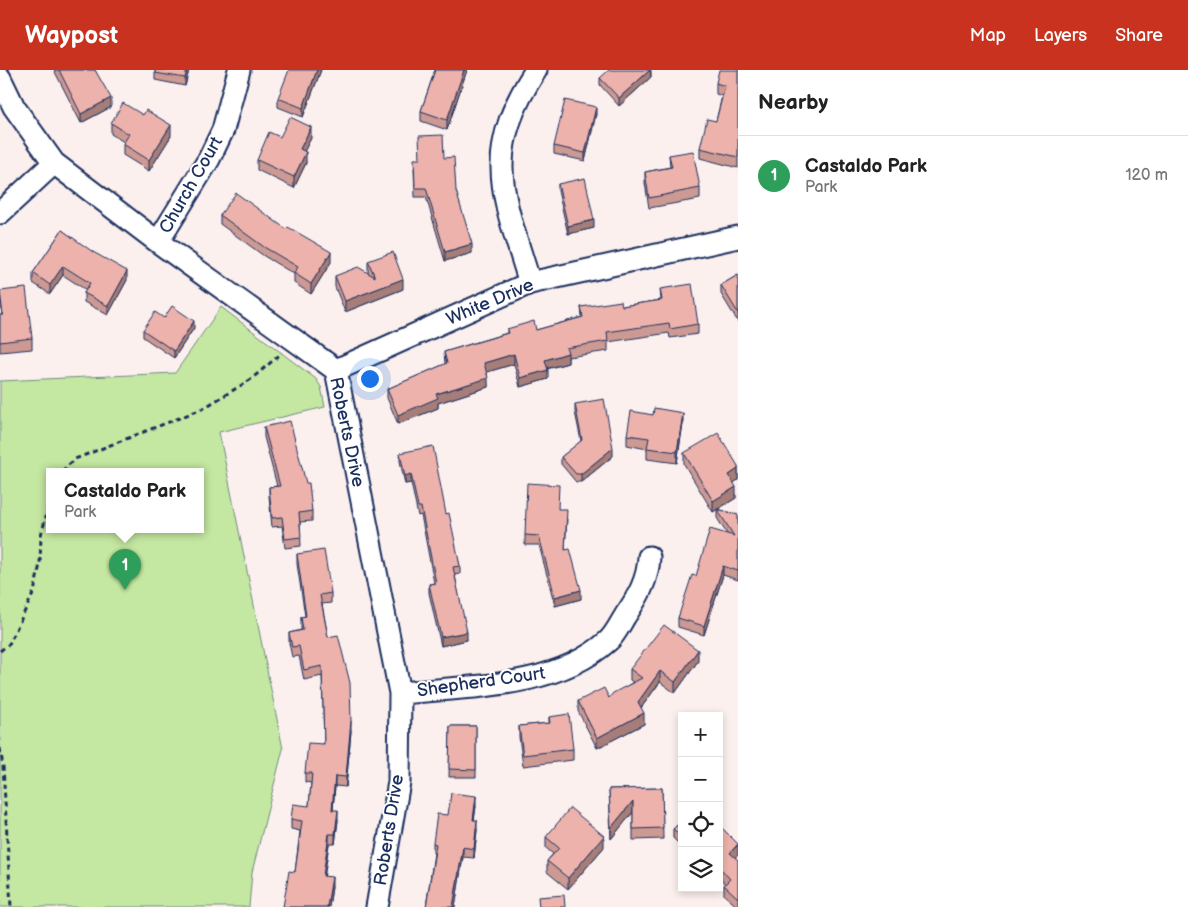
<!DOCTYPE html>
<meta charset="utf-8">
<style>
body{margin:0;font-family:"Balsamiq Sans",sans-serif;background:#f6f6f6;color:#222}
.controls{position:absolute;right:15px;bottom:15px;display:grid;overflow:hidden;border-radius:0px;box-shadow:0 2px 8px #0003}
.controls button{width:45px;height:45px;display:grid;place-items:center;padding:0;border:0;border-bottom:1px solid #e0e0e0;background:#fff;color:#222;font:25px sans-serif}
.you{position:absolute;left:369px;top:308px;width:18px;height:18px;margin:-12px;border:4px solid #fff;border-radius:50%;background:#1a73e8;box-shadow:0 0 0 8px #1a73e833}
.badge{display:grid;place-items:center;width:32px;height:32px;border-radius:50%;background:#c8321e;color:#fff;font-size:16px;font-weight:700}
.pin{position:absolute;translate:-50% -41px;filter:drop-shadow(0 1px 2px #0008)}
.pin::after{content:'';position:absolute;top:26px;width:18px;height:15px;background:inherit;clip-path:polygon(0 0,100% 0,50% 100%)}
.popup{position:absolute;left:46px;top:398px;width:158px;height:65px;box-sizing:border-box;display:grid;place-content:center;border-radius:0px;background:#fff;filter:drop-shadow(0 1px 4px #0005);font-size:16px;white-space:nowrap;color:#767676}
.popup b{font-size:19px;color:#222}
.popup::after{content:'';position:absolute;left:50%;top:100%;margin-left:-10px;border:10px solid transparent;border-top-color:#fff}
.list{margin:0;padding:0;list-style:none}
h2{display:flex;justify-content:space-between;align-items:center;height:65px;margin:0;padding:0 20px;font-size:21px}
h2 small{font-size:16px;font-weight:400;color:#767676}
.list li{display:grid;grid-template-columns:32px 1fr auto;gap:15px;align-items:center;box-sizing:border-box;height:80px;padding:0 20px;border-top:1px solid #e0e0e0}
.list b{display:block;font-size:19px;white-space:nowrap}
.list p{margin:0;font-size:16px;white-space:nowrap;color:#767676}
.list em{font-size:16px;font-style:normal;color:#767676}
.icon{flex:none;width:28px;height:28px;fill:none;stroke:currentColor;stroke-width:2;stroke-linecap:round;stroke-linejoin:round}
.map{position:relative;flex:none;width:738px;height:837px;overflow:hidden}
header{display:flex;align-items:center;gap:30px;box-sizing:border-box;height:70px;padding:0 25px;background:#c8321e;color:#fff}
header strong{font-size:24px}
nav{display:flex;gap:28px;margin-inline-start:auto;font-size:18px}
main{display:flex}
aside{flex:1;background:#fff}
.map>svg:first-child{display:block}
</style>
<header>
<strong>Waypost</strong>
<nav><a>Map</a><a>Layers</a><a>Share</a></nav>
</header>
<main>
<div class="map">
<svg width="738" height="837" viewBox="0 0 738 837">
<rect width="100%" height="100%" fill="#fbf0ee"/>
<filter id="ink" filterUnits="userSpaceOnUse"><feTurbulence type="fractalNoise" baseFrequency=".02" numOctaves="2"/><feDisplacementMap in="SourceGraphic" scale="10" xChannelSelector="R" yChannelSelector="G"/><feConvolveMatrix kernelMatrix="1 2 1 2 8 2 1 2 1" color-interpolation-filters="sRGB"/></filter>
<g filter="url(#ink)">
<!-- park -->
<path fill="#c4e7a1" stroke="#708b80" fill-rule="evenodd" d="M221,237L316,309L321,317L325,337L219,362L283,679L252,802L249,837H0V311L175,303ZM50,401H200V459H50Z"/>
<g fill="none" stroke-linecap="round" stroke-linejoin="round">
<defs>
<path id="street" d="M0,8L14,37L54,93L158,172L336,300L400,623L399,712L377,837
M0,143L54,93
M158,172L209,89L223,60L239,0
M530,213C503,125 481,84 536,0
M336,300L530,213L738,167
M400,623C468,616 554,619 608,571C615,565 620,554 625,546C638,527 648,510 649,487"/>
</defs>
<!-- street casing -->
<use href="#street" stroke="#1b2f5e" stroke-width="25"/>
<!-- path -->
<path stroke="#1b2f5e" stroke-width="3" stroke-dasharray="5 4" stroke-linecap="butt" d="M62,401L75,389L202,339L250,310L282,283
M0,581L9,574L34,522L40,494L41,465L50,433
M0,678L3,696L11,837"/>
<!-- street -->
<use href="#street" stroke="#fff" stroke-width="21"/>
</g>
<!-- wall -->
<path fill="#cc9993" stroke="#1b2f5e" d="M54,0H95L111,37L81,53Z
M155,0H189L185,16L155,10Z
M321,0L303,47L278,37V28Z
M435,0H467L447,60L421,51V41Z
M651,0V7L619,36L600,15V8Z
M738,0V98L700,88V78L716,51L722,26L716,24V13Z
M596,44L585,91L554,84V76Z
M111,53L171,66L149,101L123,85V74L124,72L111,64Z
M280,67L311,68L304,81L306,93L294,118L257,100V90Z
M669,85L700,118V129L649,138L645,113V102L670,97Z
M444,88L456,121L472,183L445,191L426,127H415L414,98Z
M558,114L594,158L568,164L558,121Z
M220,145L286,159L331,192L311,224L294,213V204L264,186L220,154Z
M62,160L127,210L108,245L84,232V223L86,220L63,205L50,224L33,213V203Z
M368,191L403,219L345,242L335,217V206L369,204L368,202Z
M738,205V252L721,224V215Z
M660,219L698,254V264L670,268L669,263L608,272V281L568,287V293L547,299L548,309L520,317L514,294L487,302L488,317L438,333V338L398,354L387,328V319L445,294L444,282L507,263V259L536,260L582,247L581,237L622,236L661,230Z
M0,221L32,268V279L0,282V245H2L0,232Z
M164,248L194,258L174,288L143,267V260Z
M575,334L613,386L581,412H576L561,394V387L581,371L575,342Z
M653,345L683,353L677,393L647,389V379L627,375V365Z
M264,357L312,441V451L300,452L301,476L285,478L282,456L272,457L269,426V417L277,416L264,367Z
M400,383L446,444L460,496V504L455,505L467,570L441,576L429,523V514L434,513L421,445L418,446L411,413L405,414L400,391Z
M684,383L738,396V410L733,413L736,428L718,439L738,445V510L723,505L704,565L678,557V548L696,506L727,464L717,448V439L713,442L684,394Z
M558,439L567,449L565,480L581,529L555,536L539,475H525V465Z
M297,484L331,523V533L322,534L328,567L351,661L346,717L335,716L333,740L338,750L335,774H329L324,806L332,817L329,837H283L295,802L300,761L291,759V749L309,736L311,713L305,712V703L324,674L322,606L304,610L299,586L292,587L289,573V563L301,560V547L305,546L297,494Z
M698,591L675,623L660,612L641,638L644,654L597,678L578,641V631L609,628L633,612L630,610V599Z
M549,647L573,679V690L523,696L519,667V656L549,653Z
M450,656H476V707H449Z
M662,718L663,769L633,770V742L611,769L609,719Z
M476,736L474,750L477,760L474,788L463,787L455,837H426L434,783H433V773L448,745Z
M682,751V777L673,768V759Z
M719,755L738,785L735,787L738,790V837L724,825V815L725,814L719,807Z
M546,767L604,777L568,819L547,802V791L553,784L546,778Z"/>
<!-- shaded-wall -->
<path fill="#a67d78" stroke="#1b2f5e" d="M187,0H189L185,16V8Z
M317,0H321L303,47V38Z
M464,0H467L447,60V50Z
M650,0L651,7L619,36V28Z
M111,28V37L81,53V44Z
M596,37V44L585,91V83Z
M171,55V66L149,101V90Z
M311,57V68L300,90V79Z
M306,82V93L294,118V107Z
M594,150V158L568,164V156Z
M472,174V183L445,191V182Z
M331,182V192L311,224V214Z
M63,196V205L50,224V215Z
M127,201V210L108,245V236Z
M403,209V219L345,242V231Z
M194,251V258L174,288V281Z
M568,283V293L545,299V290Z
M514,284V294L484,303V293Z
M548,300V309L520,317V308Z
M488,308V317L438,333V338L398,354V345L436,324Z
M683,343V353L677,393V382Z
M613,378V386L581,412V404Z
M738,399V410L729,416V405Z
M411,404V413L405,414V406Z
M736,417V428L713,442V431Z
M723,496V505L704,565V556Z
M581,520V529L555,536V527Z
M467,562V570L441,576V567Z
M698,580V591L675,623V612Z
M660,601V612L638,642V632Z
M644,643V654L597,678V668Z
M351,651V661L346,717V707Z
M335,706V716L332,750V740Z
M476,726V736L473,759V750Z
M633,731V742L611,769V758Z
M338,740V750L335,774V764Z
M477,750V760L474,788V779Z
M329,764V774L323,816V806Z
M604,766V777L568,819V808Z
M738,775V785L730,792V783Z
M463,777V787L455,837H453Z
M332,807V817L329,837H327Z"/>
<!-- building -->
<path fill="#edb2ab" stroke="#1b2f5e" d="M59,0H95L111,28L81,44Z
M155,0H187L185,8L155,3Z
M289,0H317L303,38L278,28Z
M435,0H464L447,50L421,41Z
M609,0H650L619,28L600,8Z
M719,0H738V87L700,78L707,49L716,51L725,16L716,13Z
M565,30L596,37L585,83L554,76Z
M123,33L143,45L146,40L171,55L149,90L123,74L129,64L111,53Z
M290,47L311,57L300,79L306,82L294,107L257,90L269,62L280,67Z
M443,65L444,88L454,87L456,121L472,174L445,182L426,118H415L414,89H420L419,66Z
M693,81L700,118L649,128L645,102L672,97L669,85Z
M585,108L594,150L568,156L558,114Z
M236,123L286,159L288,157L331,182L311,214L294,203L298,197L264,177L220,145Z
M62,160L93,182L127,201L108,236L84,223L90,213L63,196L50,215L33,203Z
M393,182L403,209L345,231L335,206L358,197L375,207L368,191Z
M738,205V243L721,215Z
M692,214L698,254L670,259L669,253L607,262L608,271L566,278L568,283L545,290L548,300L520,308L514,284L484,293L488,308L436,324L438,328L398,345L387,319L447,293L444,282L508,263L507,259L534,251L536,260L583,247L581,237L621,231L622,236L662,230L660,219Z
M26,218L32,268L0,272V245H3L0,221Z
M172,236L194,251L174,281L143,260L155,242L164,248Z
M604,329L613,378L581,404H576L561,387L582,370L575,334Z
M654,338L683,343L677,382L647,378L649,368L627,365L631,341L653,345Z
M290,351L306,413H309L312,441L299,443L301,467L285,469L282,447L272,448L269,417L280,416L264,357Z
M718,363L738,396V399L729,405L736,417L713,431L684,383Z
M433,376L446,444L449,443L460,496L453,497L467,562L441,567L429,514L436,513L421,437H418L411,404L405,406L400,383Z
M527,413L559,415L558,439H567L565,480L570,479L581,520L555,527L539,466L525,465Z
M717,439L738,445V501L723,496L704,556L678,548L692,505L696,506L710,459L734,466Z
M324,480L331,523L320,525L328,567L338,565L350,613L351,651L346,707L335,706L332,740H338L335,764H329L323,806L332,807L327,837H283L289,801L295,802L302,751L291,749L293,734L309,736L312,703H305L308,673L324,674L322,596L304,600L299,576L292,577L289,563L303,560L301,547L306,546L297,484Z
M664,555L698,580L675,612L660,601L638,632L644,643L597,668L578,631L604,618L609,628L613,623L642,608L630,599Z
M569,644L573,679L523,685L519,656L550,653L549,647Z
M450,656H476V700L449,699Z
M662,718L663,758L633,759V731L611,758L609,719Z
M451,723L476,726L473,750H477L474,779L463,777L453,837H426L436,774L433,773L437,744L448,745Z
M570,738L604,766L568,808L547,791L559,778L546,767Z
M682,751V767L673,759Z
M719,755L738,774L730,783L738,790V828L724,815L730,809L719,797Z
M564,825L565,837H539L538,827Z"/>
</g>
<g text-anchor="middle" dominant-baseline="central" stroke-width="4" stroke-linejoin="round" paint-order="stroke">
<!-- street labels -->
<g font-size="18" fill="#1b2f5e" stroke="#fff">
<text transform="translate(191 115) rotate(-60)">Church Court</text>
<text transform="translate(490 232) rotate(-23)">White Drive</text>
<text transform="translate(347 362) rotate(78)">Roberts Drive</text>
<text transform="translate(481 612) rotate(-8)">Shepherd Court</text>
<text transform="translate(389 760) rotate(-81)">Roberts Drive</text>
</g>
</g>
</svg>
<div class="controls">
<button>+</button>
<button>−</button>
<button><svg class="icon" aria-label="locate" viewBox="0 0 24 24"><circle cx="12" cy="12" r="6"/><path d="M12 2v4M12 18v4M2 12h4M18 12h4"/></svg></button>
<button><svg class="icon" aria-label="layers" viewBox="0 0 24 24"><path d="M12 4l9 5-9 5-9-5zM3 14l9 5 9-5"/></svg></button>
</div>
<div class="you"></div>
<div class="pin badge" style="left:125px;top:520px;background:#2e9e5b">1</div>
<div class="popup"><b>Castaldo Park</b>Park</div>
</div>
<aside>
<h2>Nearby<small></small></h2>
<ul class="list">
<li><span class="badge" style="background:#2e9e5b">1</span><div><b>Castaldo Park</b><p>Park</p></div><em>120 m</em></li>
</ul>
</aside>
</main>
